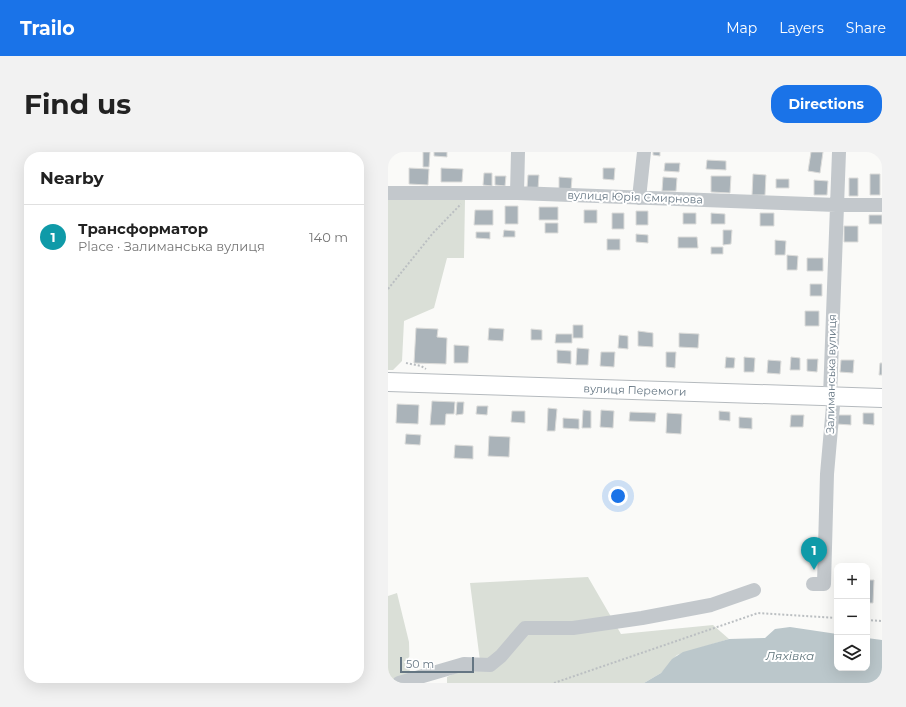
<!DOCTYPE html>
<meta charset="utf-8">
<style>
body{margin:0;font-family:Montserrat,sans-serif;background:#f2f2f2;color:#222}
.controls{position:absolute;right:12px;bottom:12px;display:grid;overflow:hidden;border-radius:8px;box-shadow:0 4px 16px #0002}
.controls button{width:36px;height:36px;display:grid;place-items:center;padding:0;border:0;border-bottom:1px solid #e0e0e0;background:#fff;color:#222;font:20px sans-serif}
.scale{position:absolute;left:12px;bottom:10px;width:74px;box-sizing:border-box;padding-left:4px;border:2px solid #657683;border-top:0;font-size:11px;line-height:14px;white-space:nowrap;color:#657683;-webkit-text-stroke:3px #fff;paint-order:stroke}
.you{position:absolute;left:230px;top:344px;width:14px;height:14px;margin:-10px;border:3px solid #fff;border-radius:50%;background:#1a73e8;box-shadow:0 0 0 6px #1a73e833}
.badge{display:grid;place-items:center;width:26px;height:26px;border-radius:50%;background:#1a73e8;color:#fff;font-size:13px;font-weight:700}
.pin{position:absolute;translate:-50% -33px;filter:drop-shadow(0 1px 2px #0008)}
.pin::after{content:'';position:absolute;top:21px;width:14px;height:12px;background:inherit;clip-path:polygon(0 0,100% 0,50% 100%)}
.list{margin:0;padding:0;list-style:none}
h2{display:flex;justify-content:space-between;align-items:center;height:52px;margin:0;padding:0 16px;font-size:17px}
h2 small{font-size:13px;font-weight:400;color:#767676}
.list li{display:grid;grid-template-columns:26px 1fr auto;gap:12px;align-items:center;box-sizing:border-box;height:64px;padding:0 16px;border-top:1px solid #e0e0e0}
.list b{display:block;font-size:15px;white-space:nowrap}
.list p{margin:0;font-size:13px;white-space:nowrap;color:#767676}
.list em{font-size:13px;font-style:normal;color:#767676}
.icon{flex:none;width:22px;height:22px;fill:none;stroke:currentColor;stroke-width:2;stroke-linecap:round;stroke-linejoin:round}
.map{position:relative;flex:none;width:494px;height:531px;overflow:hidden;border-radius:16px}
header{display:flex;align-items:center;gap:24px;box-sizing:border-box;height:56px;padding:0 20px;background:#1a73e8;color:#fff}
header strong{font-size:19px}
nav{display:flex;gap:22px;margin-inline-start:auto;font-size:14px}
.intro{display:flex;align-items:center;justify-content:space-between;box-sizing:border-box;height:96px;padding:0 24px}
h1{margin:0;font-size:28px}
.button{padding:10px 18px;border-radius:16px;background:#1a73e8;color:#fff;font-size:14px;font-weight:700}
main{display:flex;gap:24px;padding:0 24px}
aside{flex:1;background:#fff;border-radius:16px;box-shadow:0 4px 16px #0002}
.map>svg:first-child{display:block}
</style>
<header>
<strong>Trailo</strong>
<nav><a>Map</a><a>Layers</a><a>Share</a></nav>
</header>
<div class="intro"><h1>Find us</h1><a class="button">Directions</a></div>
<main>
<aside>
<h2>Nearby<small></small></h2>
<ul class="list">
<li><span class="badge" style="background:#0f9aa8">1</span><div><b>Трансформатор</b><p>Place · Залиманська вулиця</p></div><em>140 m</em></li>
</ul>
</aside>
<div class="map">
<svg width="494" height="531" viewBox="0 0 494 531">
<rect width="100%" height="100%" fill="#fafaf8"/>
<!-- green -->
<path fill="#dadfd7" d="M0,47L77,48L76,106H59L46,156L16,169L14,209L5,218H0Z
M200,425L233,482L325,473L341,487L289,503L273,521L256,531H59V525L92,509L82,431Z
M9,441L21,490L22,531H0V444Z"/>
<!-- water -->
<path fill="#bbc7cb" d="M402,475L449,482V516H479V486L494,488V531H256L273,521L284,507L295,500L341,487L377,486L387,477Z"/>
<!-- building -->
<path fill="#aab3b9" stroke="#dcdcda" d="M35,0H42L41,15H35Z
M46,0H59V5L46,4Z
M265,0H272V4L265,3Z
M423,0H435L432,21L420,19Z
M319,8L338,9V18L318,17Z
M277,11H292L291,20L276,19Z
M21,16L41,17L40,33L21,32Z
M53,16L75,17L74,30H53Z
M215,16H227L226,28L215,27Z
M96,21H104V34L95,33Z
M365,22L378,23L377,43H364Z
M482,22H492V43H482Z
M140,23H151L150,37L139,36Z
M107,24H118L117,34L107,33Z
M323,24H343L342,41L323,40Z
M171,25L184,26L183,38H171Z
M275,25L289,26L288,39H274Z
M461,26H470V44H461Z
M388,27H401V36H388Z
M426,28L440,29L439,43H426Z
M117,54H130V72H117Z
M151,55H170V68H151Z
M87,58H105V73H86Z
M196,58H209V71H196Z
M248,59H260V73H248Z
M224,61H236V77H224Z
M295,61H308V72H295Z
M323,61L337,62V72H323Z
M372,61H386V74H372Z
M481,63H494V72H481Z
M157,71H170V81H157Z
M456,74H470V90H456Z
M116,78L127,79V85H115Z
M335,78H344L343,92L335,93Z
M88,80H102V87L88,86Z
M248,82L260,83V91L248,90Z
M290,85H309L310,96H290Z
M219,87H232V98H219Z
M387,88L398,89L397,103H387Z
M323,95H335V102H323Z
M399,103L410,104L409,118H399Z
M419,106H435V119H419Z
M422,132H434V144H422Z
M417,159H431V174H417Z
M185,173H195V186H185Z
M28,176L50,177L49,185L59,186L58,212L26,211Z
M101,176L116,177L115,189L100,188Z
M143,177L154,178V188H143Z
M250,179L265,181V195L250,194Z
M291,181L311,182L310,196L291,195Z
M168,182H184V191H167Z
M231,183L240,184V197L230,196Z
M66,193L81,194L80,211H66Z
M189,196L201,197L200,213H188Z
M169,198L183,199V212L169,211Z
M213,200H227L226,215L212,214Z
M278,200H288L287,216L278,215Z
M338,205L347,206L346,216H337Z
M356,205L367,206L366,220H356Z
M403,205L412,206V218H402Z
M419,207H430L429,220L419,219Z
M380,208L393,209L392,222L379,221Z
M453,208H466L465,221L452,220Z
M492,211H494V223H491Z
M44,249L67,250L66,262H58L57,273H42Z
M69,250H76L75,262L68,263Z
M9,252L31,253L30,272L8,271Z
M89,254H100L99,263L88,262Z
M160,256L169,257L167,279H159Z
M195,258L203,259V276H194Z
M213,258L226,259L225,276L212,275Z
M124,259H137V271L123,270Z
M331,259L342,260V269L331,268Z
M242,260L268,261L267,270L241,269Z
M279,261L294,262L293,282L278,281Z
M475,261H486V273L475,272Z
M403,263H416L415,275H402Z
M450,263H463V273L449,272Z
M351,265L364,266V277L351,276Z
M175,266L191,267V277L175,276Z
M18,282L33,283L32,293L17,292Z
M101,284L122,285L121,305L100,304Z
M67,293L85,294V307L66,306Z
M479,428H486L485,451H479Z"/>
<g fill="none" stroke-linecap="round" stroke-linejoin="round">
<defs>
<g id="major">
<path id="s1" d="M0,230L494,246"/>
</g>
</defs>
<!-- major casing -->
<use href="#major" stroke="#b5babe" stroke-width="20"/>
<!-- path -->
<path stroke="#bbbfc2" stroke-width="2" stroke-dasharray="2 2" stroke-linecap="butt" d="M0,137L45,81L73,52
M18,211L33,214L38,217
M479,468L494,469
M166,531L370,461L449,466"/>
<!-- minor -->
<path stroke="#c3c8cc" stroke-width="14" d="M0,41H129L448,53H494
M129,41L130,0
M251,46L256,0
M425,432H436L439,322L445,254L442,244L451,0
M11,531L76,512L102,513L113,504L137,476H185L254,466L323,453L366,438"/>
<!-- major -->
<use href="#major" stroke="#fff" stroke-width="18"/>
</g>
<g text-anchor="middle" dominant-baseline="central" stroke-width="4" stroke-linejoin="round" paint-order="stroke">
<!-- street labels -->
<g font-size="11" fill="#657683" stroke="#fff">
<text transform="translate(247 45) rotate(2)">вулиця Юрія Смирнова</text>
<text transform="translate(443 222) rotate(-89)">Залиманська вулиця</text>
<text stroke="none"><textPath href="#s1" startOffset="247">вулиця Перемоги</textPath></text>
</g>
<!-- water labels -->
<g font-size="12" font-style="italic" fill="#60757c" stroke="#fff">
<text x="402" y="503">Ляхівка</text>
</g>
</g>
</svg>
<div class="controls">
<button>+</button>
<button>−</button>
<button><svg class="icon" aria-label="layers" viewBox="0 0 24 24"><path d="M12 4l9 5-9 5-9-5zM3 14l9 5 9-5"/></svg></button>
</div>
<div class="scale">50 m</div>
<div class="you"></div>
<div class="pin badge" style="left:426px;top:418px;background:#0f9aa8">1</div>
</div>
</main>
